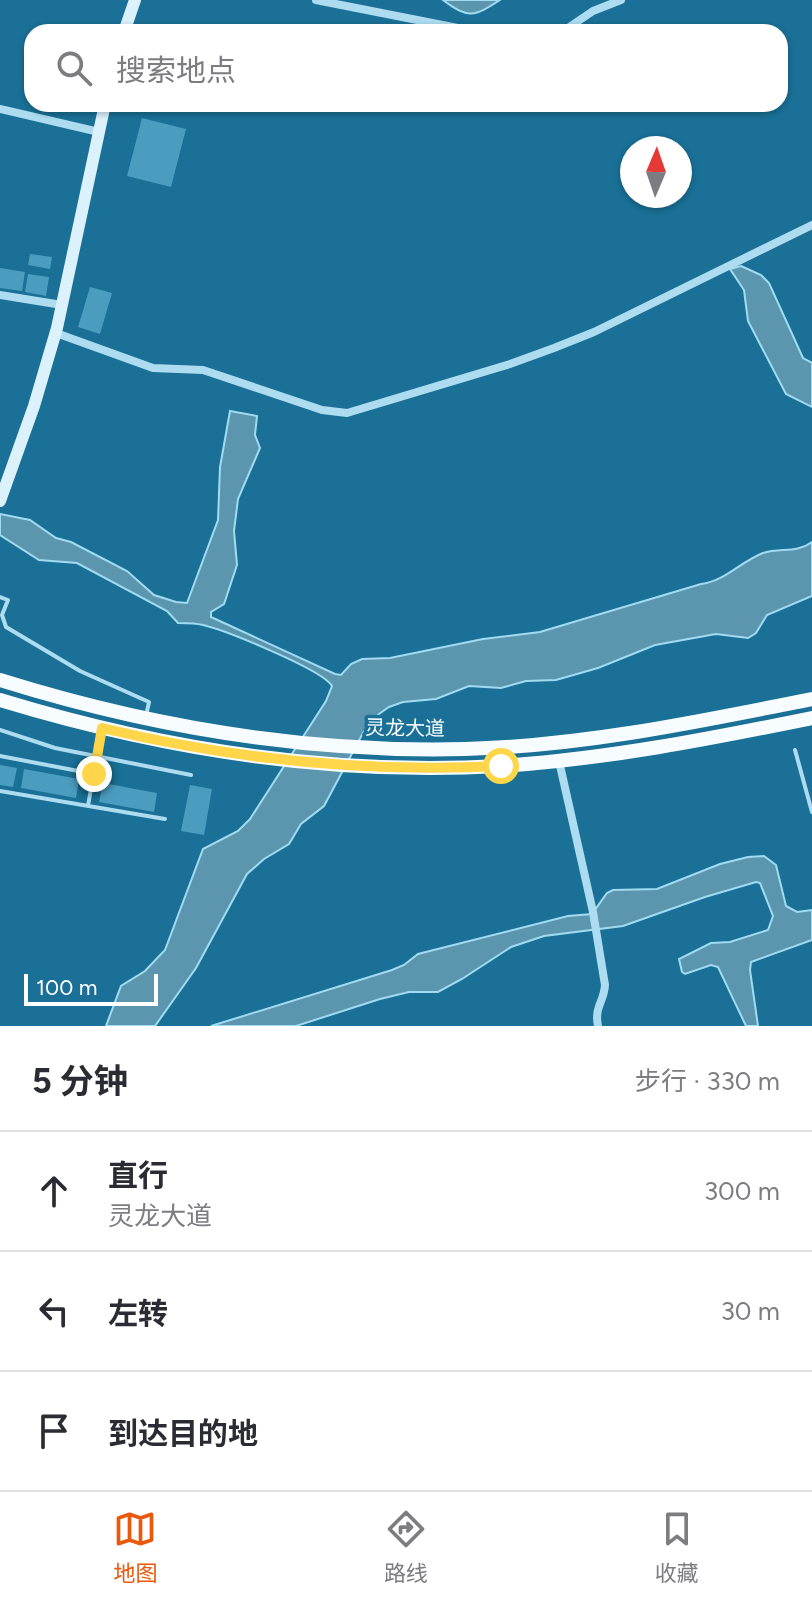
<!DOCTYPE html>
<html lang="zh">
<meta charset="utf-8">
<style>
body{margin:0;font-family:Figtree,"Noto Sans SC",sans-serif;background:#f2f2f3;color:#2b2b33}
.compass{position:absolute;left:620px;top:136px;width:72px;height:72px;border-radius:50%;background:#fff;box-shadow:0 2px 6px #0004;rotate:2deg}
.scale{position:absolute;left:24px;bottom:20px;width:134px;box-sizing:border-box;padding-left:8px;border:4px solid #fff;border-top:0;font-size:22px;line-height:28px;white-space:nowrap;color:#fff;-webkit-text-stroke:6px #1a7096;paint-order:stroke}
.stop{position:absolute;width:24px;height:24px;margin:-18px;border:6px solid #ffd54a;border-radius:50%;background:#fff}
.stop.end{background:#ffd54a;border-color:#fff;box-shadow:0 2px 8px #0008}
.list{margin:0;padding:0;list-style:none}
h2{display:flex;justify-content:space-between;align-items:center;height:104px;margin:0;padding:0 32px;font-size:34px}
h2 small{font-size:26px;font-weight:400;color:#7c7c81}
.list li{display:grid;grid-template-columns:52px 1fr auto;gap:24px;align-items:center;box-sizing:border-box;height:120px;padding:0 32px;border-top:2px solid #e1e1e2}
.list b{display:block;font-size:30px;white-space:nowrap}
.list p{margin:0;font-size:26px;white-space:nowrap;color:#7c7c81}
.list em{font-size:26px;font-style:normal;color:#7c7c81}
.icon{flex:none;width:44px;height:44px;fill:none;stroke:currentColor;stroke-width:2;stroke-linecap:round;stroke-linejoin:round}
.map{position:relative;flex:none;width:812px;height:1026px;overflow:hidden}
.search{position:absolute;background:#fff;box-shadow:0 2px 6px #0004;left:24px;right:24px;top:24px;height:88px;display:flex;align-items:center;gap:20px;box-sizing:border-box;padding:0 28px;border-radius:24px;color:#7c7c81;font-size:30px}
.sheet{height:464px;background:#fff}
nav{display:flex;justify-content:space-around;align-items:center;box-sizing:border-box;height:112px;border-top:2px solid #e1e1e2;background:#fff;font-size:22px;color:#7c7c81}
nav a{display:grid;justify-items:center;gap:4px}
nav .on{color:#ea580c}
.map>svg:first-child{display:block}
</style>
<div class="map">
<svg width="812" height="1026" viewBox="0 0 812 1026">
<rect width="100%" height="100%" fill="#1a7096"/>
<!-- water -->
<path fill="#5c95ae" stroke="#a0dbf2" stroke-width="2" d="M443,0H500C474,17 468,19 443,0Z
M741,266L761,275L769,283L803,358L812,363V407L786,394L748,321L744,290L730,269Z
M230,411L257,416L255,435L260,448L238,499L234,531L237,565L224,604L211,612V617L335,674L341,675L351,664L362,659L390,658L483,639L540,632L701,584C725,581 740,562 763,553C780,547 796,554 812,542V596L767,615L756,633L748,638L716,634L655,645L598,668L556,680L526,681L501,688L469,686L436,699L403,702L389,707L379,714L364,731L324,806L301,824L289,844L264,859L247,874L196,968L155,1026H106L121,986L145,971L165,950L203,849L238,831L250,819L326,701L332,686C323,670 225,630 203,625C195,623 186,623 178,623L167,611L77,563L39,560L0,535V514L30,520L56,538L71,542L127,571L154,595L176,602L187,603L218,520L220,467Z
M764,856L776,865L786,906L797,912L812,910V940L751,962L750,970L758,1026H746L718,967L711,965L685,974L682,972L679,959L711,943L730,942L768,930L773,916L760,883L756,882L705,897L623,926L544,936L511,947L462,979L438,992H409L380,999L296,1026H211L392,970L404,965L418,954L568,916L592,914L607,893L613,890L657,889L720,864L748,857Z"/>
<!-- building -->
<path fill="#4b9dc0" d="M142,118L186,129L171,187L127,176Z
M30,254L52,257L50,269L28,265Z
M0,268L25,272L22,291L0,288Z
M28,274L49,277L46,296L25,292Z
M90,287L112,293L100,334L78,327Z
M0,765L17,768L13,787L0,785Z
M24,769L79,779L76,798L21,788Z
M103,783L157,793L154,812L99,802Z
M190,785L212,789L204,835L181,831Z"/>
<g fill="none" stroke-linecap="round" stroke-linejoin="round">
<!-- service -->
<path stroke="#addcf0" stroke-width="4" d="M0,597L8,600L2,615L6,627L80,671L149,702L146,716
M0,730L55,748L191,775
M795,750L812,812
M0,756L94,774
M0,791L165,819
M88,806L101,730"/>
<!-- minor -->
<path stroke="#addcf0" stroke-width="8" d="M316,0L478,32
M562,32L593,11L621,0
M0,109L99,132
M0,295L62,305
M56,333L153,368L203,370L322,410L347,413L510,364L554,348L594,332L812,225
M559,761L593,912L605,985C604,1002 594,1007 598,1026"/>
<!-- secondary -->
<path stroke="#dbf1fb" stroke-width="12" d="M124,32L135,0
M0,501L34,406L57,328L105,104"/>
<!-- primary -->
<path stroke="#f6fcff" stroke-width="14" d="M0,680C150,727 308,753 465,749C582,746 697,722 812,699
M0,700C161,749 332,776 501,766C607,759 709,739 812,718"/>
</g>
<g fill="none" stroke-linecap="round" stroke-linejoin="round">
<!-- route -->
<path stroke="#ffd54a" stroke-width="10" d="M94,774L102,728C232,759 367,773 501,766"/>
</g>
<g text-anchor="middle" dominant-baseline="central" stroke-width="7" stroke-linejoin="round" paint-order="stroke">
<!-- street labels -->
<g font-size="20" fill="#fff" stroke="#1a7096">
<text transform="translate(405 728) rotate(1)">灵龙大道</text>
</g>
</g>
</svg>
<svg class="compass" viewBox="-18 -18 36 36"><path d="M0-13l5 13h-10z" fill="#e53935"/><path d="M0 13l5-13h-10z" fill="#7c7c81"/></svg>
<div class="scale">100 m</div>
<div class="stop" style="left:501px;top:766px"></div>
<div class="stop end" style="left:94px;top:774px"></div>
<div class="search"><svg class="icon" aria-label="search" viewBox="0 0 24 24"><circle cx="10" cy="10" r="6"/><path d="M15 15l6 6"/></svg>搜索地点</div>
</div>
<section class="sheet">
<h2>5 分钟<small>步行 · 330 m</small></h2>
<ul class="list">
<li><svg class="icon" aria-label="ahead" viewBox="0 0 24 24"><path d="M12 20V5M6 11l6-6 6 6"/></svg><div><b>直行</b><p>灵龙大道</p></div><em>300 m</em></li>
<li><svg class="icon" aria-label="left" viewBox="0 0 24 24"><path d="M17 20v-9H6M10 6l-5 5 5 5"/></svg><div><b>左转</b></div><em>30 m</em></li>
<li><svg class="icon" aria-label="arrive" viewBox="0 0 24 24"><path d="M6 21V4h12l-3 4 3 4H6"/></svg><div><b>到达目的地</b></div></li>
</ul>
</section>
<nav>
<a class="on"><svg class="icon" aria-label="map" viewBox="0 0 24 24"><path d="M3 6l6-2 6 2 6-2v14l-6 2-6-2-6 2zM9 4v14M15 6v14"/></svg>地图</a>
<a><svg class="icon" aria-label="directions" viewBox="0 0 24 24"><path d="M12 3l9 9-9 9-9-9zM9 14v-3h6M13 9l2 2-2 2"/></svg>路线</a>
<a><svg class="icon" aria-label="saved" viewBox="0 0 24 24"><path d="M7 4h10v16l-5-4-5 4z"/></svg>收藏</a>
</nav>
